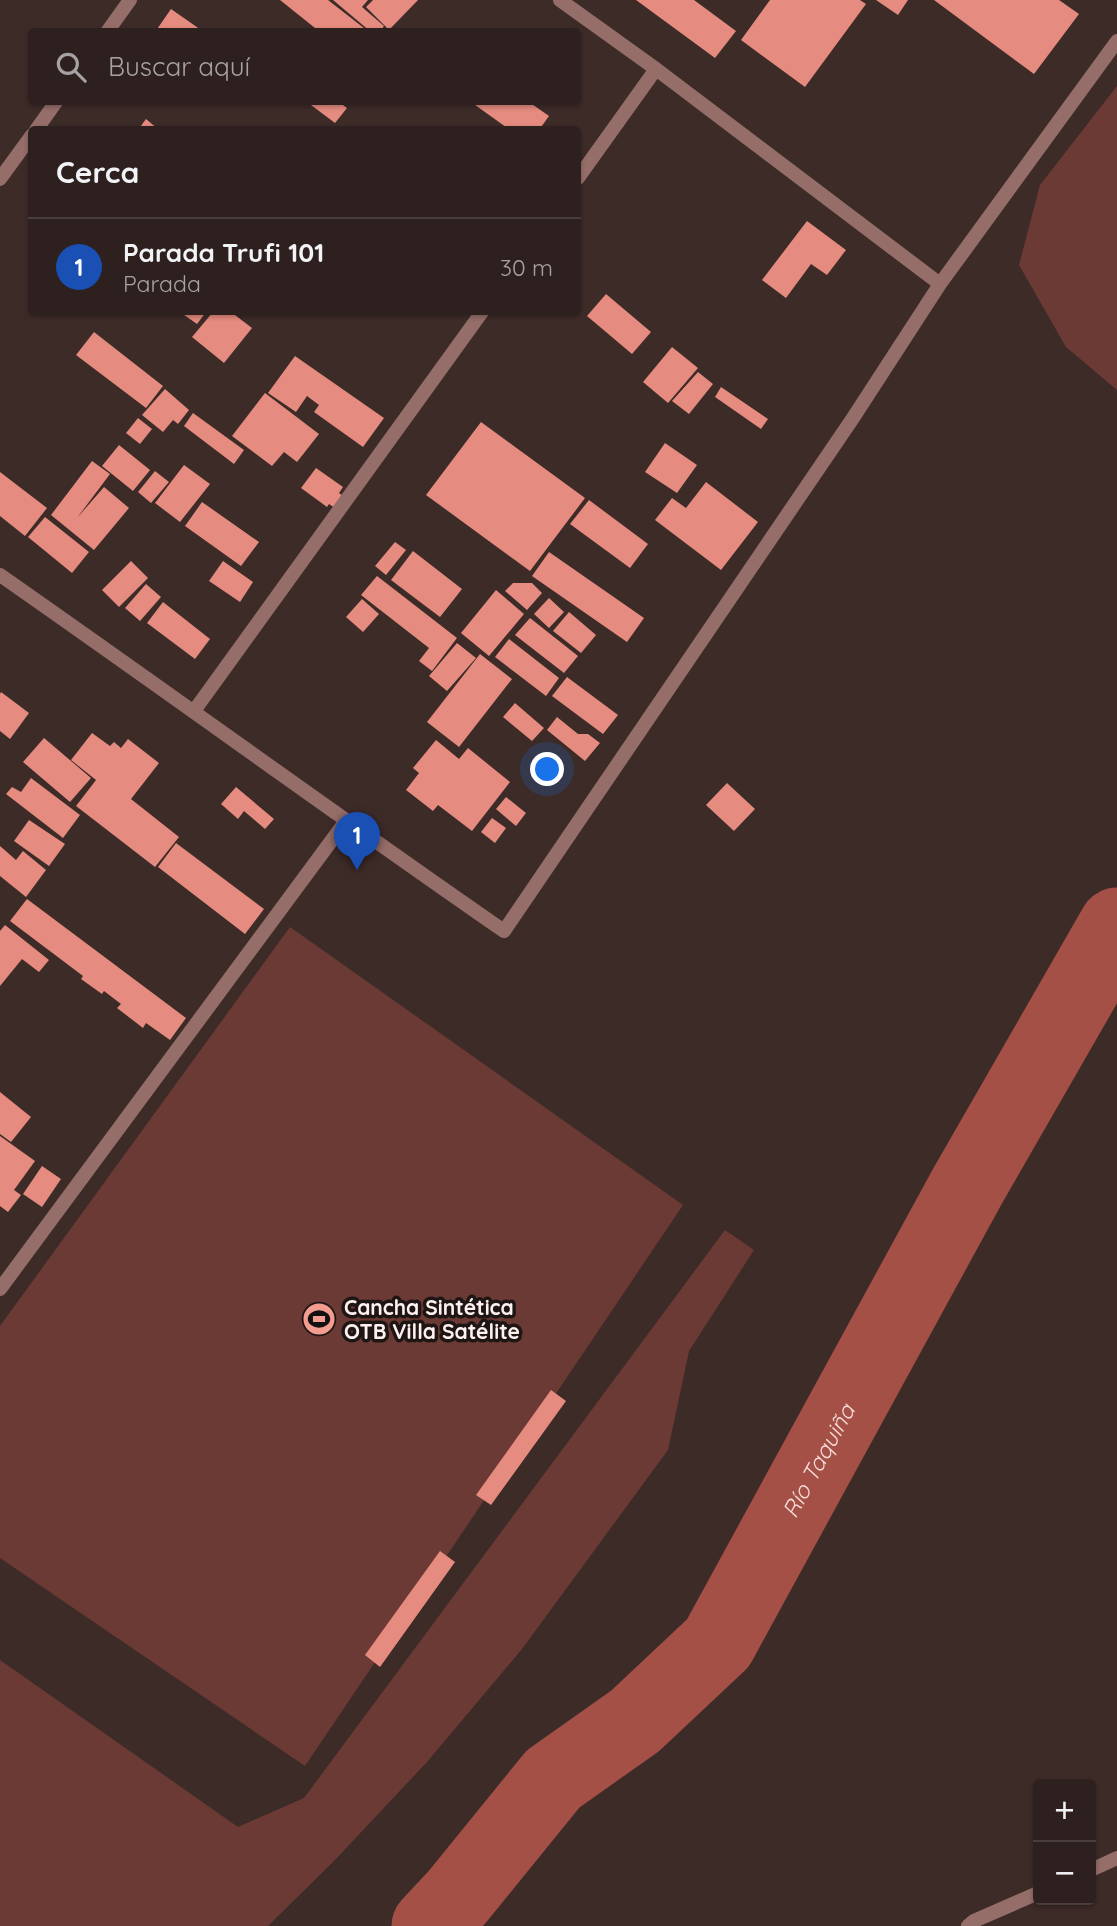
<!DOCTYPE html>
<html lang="es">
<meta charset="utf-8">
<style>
body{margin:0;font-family:Quicksand,sans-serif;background:#362827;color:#f1f3f6}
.controls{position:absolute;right:21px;bottom:21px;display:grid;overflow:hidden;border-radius:7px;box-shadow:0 2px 5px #0004}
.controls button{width:63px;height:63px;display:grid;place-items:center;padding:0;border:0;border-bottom:2px solid #493e3c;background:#2e201e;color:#f1f3f6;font:35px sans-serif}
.you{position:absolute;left:548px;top:770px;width:24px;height:24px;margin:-18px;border:5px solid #fff;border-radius:50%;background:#1a73e8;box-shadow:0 0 0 10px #1a73e833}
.badge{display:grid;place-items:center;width:46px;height:46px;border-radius:50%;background:#f59c91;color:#fff;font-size:23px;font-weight:700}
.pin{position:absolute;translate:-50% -58px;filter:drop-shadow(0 2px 4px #0008)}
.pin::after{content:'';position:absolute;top:37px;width:24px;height:21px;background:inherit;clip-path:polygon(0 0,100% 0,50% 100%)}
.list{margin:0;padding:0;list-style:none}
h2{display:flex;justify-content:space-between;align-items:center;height:91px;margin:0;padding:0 28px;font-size:30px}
h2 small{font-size:23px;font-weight:400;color:#a7a3a4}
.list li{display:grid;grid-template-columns:46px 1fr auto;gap:21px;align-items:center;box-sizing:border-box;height:98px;padding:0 28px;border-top:2px solid #493e3c}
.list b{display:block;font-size:26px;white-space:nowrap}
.list p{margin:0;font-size:23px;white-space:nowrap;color:#a7a3a4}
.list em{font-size:23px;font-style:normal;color:#a7a3a4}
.icon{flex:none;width:38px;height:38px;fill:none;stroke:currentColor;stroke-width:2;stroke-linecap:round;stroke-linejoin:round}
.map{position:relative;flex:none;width:1117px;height:1926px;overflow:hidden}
.search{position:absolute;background:#2e201e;box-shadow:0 2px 5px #0004;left:28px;top:28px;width:553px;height:77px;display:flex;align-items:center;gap:18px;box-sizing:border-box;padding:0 24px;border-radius:7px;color:#a7a3a4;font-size:26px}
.panel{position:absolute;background:#2e201e;box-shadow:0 2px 5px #0004;left:28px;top:126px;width:553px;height:189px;border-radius:7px}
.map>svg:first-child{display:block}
</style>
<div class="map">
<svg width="1117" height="1926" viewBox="0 0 1117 1926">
<rect width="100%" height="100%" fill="#3d2b28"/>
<!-- green -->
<path fill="#6c3a34" d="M1117,86V390L1066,347L1019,265L1040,185Z
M290,927L683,1205L305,1766L0,1558V1326Z
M725,1230L754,1250L689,1351L668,1450L522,1649L427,1762L334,1861L268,1926H0V1660L238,1827L304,1798Z"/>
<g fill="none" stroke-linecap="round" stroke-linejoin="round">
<!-- river -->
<path stroke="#a55047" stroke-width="77" id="s1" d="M430,1926L458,1896L553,1779L635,1721L718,1643L967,1187L1117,926"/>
</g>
<!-- building -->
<path fill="#e68b7f" d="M280,0H328L369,32H320Z
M333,0H368L362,7L384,26L380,32H371Z
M373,0H418L389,30L366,7Z
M636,0H694L736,31L715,58Z
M770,0H860L866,4L805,87L741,40Z
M876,0H908L898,15Z
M934,0H1059L1079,14L1034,74Z
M171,9L204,32H155Z
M307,102H339L347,108L335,123Z
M471,102H529L549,116L539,130H510Z
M146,119L159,130H138Z
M807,221L846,250L827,275L811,264L786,298L762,280Z
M606,294L651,332L632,354L587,316Z
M180,312H206L197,324Z
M213,312H231L252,328L224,363L192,337Z
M94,332L163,386L146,408L76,355Z
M672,347L698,368L668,403L643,382Z
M295,356L384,418L363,447L314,412L319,405L307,396L296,412L268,393Z
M698,372L713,384L689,414L672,401Z
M721,387L768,419L761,429L715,397Z
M165,389L189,410L178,424L173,420L163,432L142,415Z
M265,393L319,434L297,462L284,452L272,466L232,436Z
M193,413L244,450L234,464L184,426Z
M138,418L152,429L140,444L126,433Z
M481,422L585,498L530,571L426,495Z
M665,443L697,465L677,493L645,472Z
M119,445L150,470L133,491L102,466Z
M92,461L110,474L77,518L104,487L129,508L94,550L51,515Z
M184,465L210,484L180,522L155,503Z
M316,468L343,487L339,493L346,498L338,510L329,504L327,507L301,488Z
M155,471L169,482L151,503L138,492Z
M0,472L47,508L25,536L0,516Z
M706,482L758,522L721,570L655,520L672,498L686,508Z
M589,500L648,544L630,568L570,524Z
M202,502L259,542L241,566L185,526Z
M45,517L89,552L72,573L28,537Z
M395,542L406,550L386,575L375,566Z
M413,551L462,589L440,617L391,580Z
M549,552L644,618L627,642L532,576Z
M131,561L148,578L119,607L102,590Z
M223,561L253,582L240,602L209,581Z
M377,576L457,638L432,671L419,661L429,648L361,595Z
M513,583H532L542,593L527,610L505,591Z
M146,584L161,597L140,621L125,608Z
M496,590L524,614L489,656L461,633Z
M549,598L564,612L549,628L534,614Z
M362,599L379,614L363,632L346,617Z
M163,602L210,639L195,659L147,623Z
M569,612L596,635L581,653L553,631Z
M530,618L578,656L564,673L515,635Z
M509,639L559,678L546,696L495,657Z
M457,643L476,658L447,691L429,676Z
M480,654L512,679L459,747L427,722Z
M567,677L618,715L603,734L552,696Z
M1,692L29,713L10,739L0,731V694Z
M515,703L544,728L532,741L503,717Z
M557,717L578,734H588L600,743L585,761L547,730Z
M92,733L110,746L114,742L121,748L128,739L159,763L131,799L179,837L155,867L76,806L96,780L71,760Z
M44,738L91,778L70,802L23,762Z
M436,740L459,759L468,748L510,782L472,831L438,805L433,811L406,790L419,773L413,768Z
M31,778L80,815L63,838L6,794L12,787L21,792Z
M727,783L755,809L734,831L706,805Z
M236,787L274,819L265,829L244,811L238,819L221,804Z
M506,797L526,813L516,826L496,809Z
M492,818L506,828L495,843L481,832Z
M29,820L65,844L49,866L14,841Z
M176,843L264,909L245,934L158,867Z
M0,846L16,860L23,851L46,870L26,897L0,876Z
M27,899L186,1018L170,1040L146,1023L143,1028L117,1008L121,1004L104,991L102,994L81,979L83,976L10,921Z
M5,925L49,960L39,972L22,959L0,986V931Z
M0,1092L31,1117L11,1142L0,1134Z
M0,1136L35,1161L14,1190L21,1195L8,1212L0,1206Z
M42,1166L61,1179L42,1207L23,1194Z
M551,1390L566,1401L491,1505L476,1495Z
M440,1551L455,1562L380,1667L365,1655Z"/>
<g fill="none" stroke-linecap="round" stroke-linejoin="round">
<!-- street -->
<path stroke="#966e69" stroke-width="14" d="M560,0L656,69L940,284
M107,32L130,0
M36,130L56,102
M578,178L656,69
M0,179L32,135
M0,575C169,693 335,814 504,931L853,418L940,284L1117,41
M194,711L482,312
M0,1289L346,821
M1091,1870L1117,1858
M968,1926L974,1921L1038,1893"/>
</g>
<!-- icons -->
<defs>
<symbol id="stadium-disc" viewBox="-11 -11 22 22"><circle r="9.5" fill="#f59c91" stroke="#1e1614"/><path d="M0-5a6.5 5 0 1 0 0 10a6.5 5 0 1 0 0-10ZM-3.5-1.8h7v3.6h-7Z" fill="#111"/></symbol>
</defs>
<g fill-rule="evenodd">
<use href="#stadium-disc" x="300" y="1300" width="38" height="38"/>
</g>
<g text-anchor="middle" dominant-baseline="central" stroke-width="7" stroke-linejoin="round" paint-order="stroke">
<!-- poi labels -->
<g font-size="21" font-weight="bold" fill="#fef1ef" stroke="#1e1614" text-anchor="start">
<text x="344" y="1307">Cancha Sintética<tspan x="344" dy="24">OTB Villa Satélite</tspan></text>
</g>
<!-- water labels -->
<g font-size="23" font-style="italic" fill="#f7ddd9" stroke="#1e1614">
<text stroke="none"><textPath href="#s1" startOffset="614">Río Taquiña</textPath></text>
</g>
</g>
</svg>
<div class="controls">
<button>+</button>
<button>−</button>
</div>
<div class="you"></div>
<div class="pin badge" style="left:357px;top:870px;background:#1a4fb4">1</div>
<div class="search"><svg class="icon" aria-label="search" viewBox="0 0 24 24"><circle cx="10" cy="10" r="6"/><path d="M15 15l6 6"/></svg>Buscar aquí</div>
<section class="panel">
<h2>Cerca<small></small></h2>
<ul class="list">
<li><span class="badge" style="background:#1a4fb4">1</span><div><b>Parada Trufi 101</b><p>Parada</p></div><em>30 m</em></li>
</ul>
</section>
</div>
